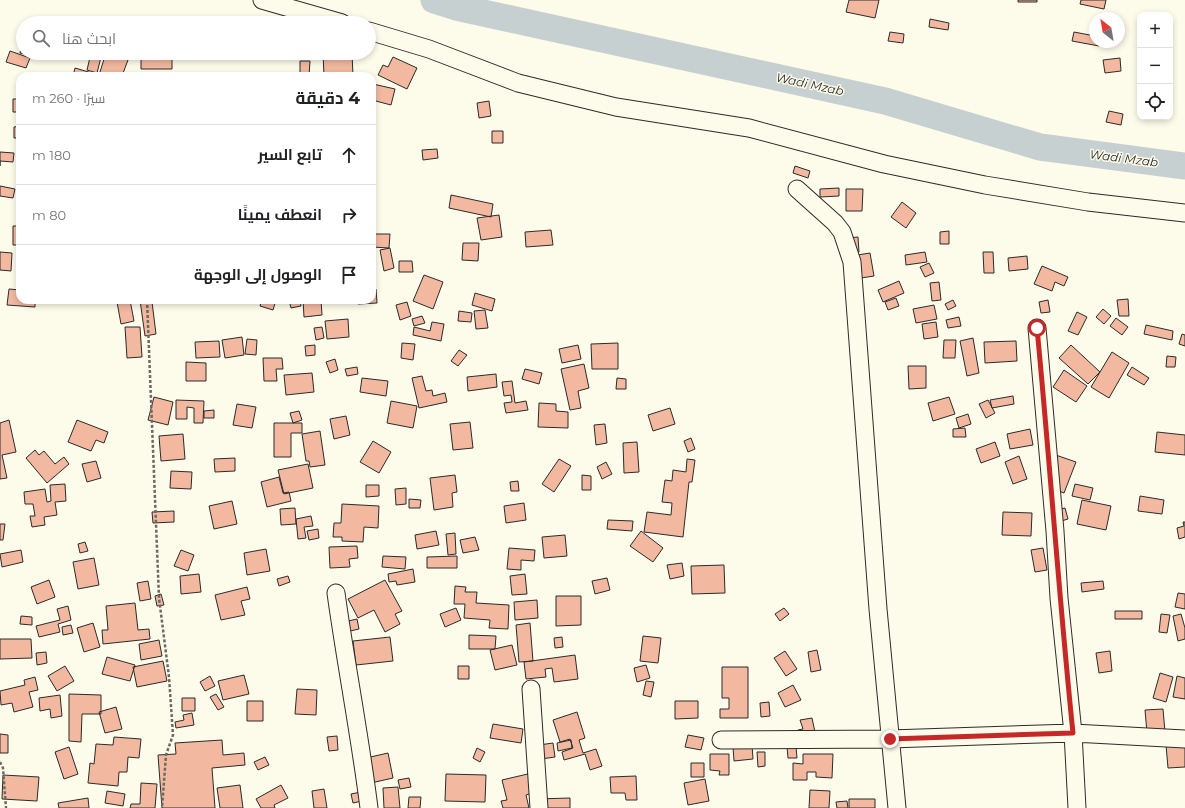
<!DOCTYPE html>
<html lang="ar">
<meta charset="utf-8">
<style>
body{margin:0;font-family:Montserrat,Cairo,sans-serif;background:#f2f2f2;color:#202124;direction:rtl}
.controls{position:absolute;right:12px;top:12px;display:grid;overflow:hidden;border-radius:8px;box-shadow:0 2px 6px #0003}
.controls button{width:36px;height:36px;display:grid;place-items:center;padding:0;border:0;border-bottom:1px solid #e0e0e0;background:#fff;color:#202124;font:20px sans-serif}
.compass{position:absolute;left:1089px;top:12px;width:36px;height:36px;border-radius:50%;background:#fff;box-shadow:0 2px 6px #0003;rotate:329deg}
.stop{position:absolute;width:12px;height:12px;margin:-9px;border:3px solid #c62828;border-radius:50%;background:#fff}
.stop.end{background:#c62828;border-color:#fff;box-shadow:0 1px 4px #0008}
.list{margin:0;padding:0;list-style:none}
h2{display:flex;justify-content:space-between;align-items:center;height:52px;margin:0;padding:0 16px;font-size:17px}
h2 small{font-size:13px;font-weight:400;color:#757577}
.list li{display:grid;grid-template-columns:26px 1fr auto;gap:12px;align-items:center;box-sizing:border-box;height:60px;padding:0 16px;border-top:1px solid #e0e0e0}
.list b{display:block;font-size:15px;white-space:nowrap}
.list em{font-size:13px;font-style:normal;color:#757577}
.icon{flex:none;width:22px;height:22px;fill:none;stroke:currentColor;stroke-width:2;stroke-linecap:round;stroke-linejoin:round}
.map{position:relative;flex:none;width:1185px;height:808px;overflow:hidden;direction:ltr}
.search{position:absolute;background:#fff;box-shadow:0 2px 6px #0003;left:16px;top:16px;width:360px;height:44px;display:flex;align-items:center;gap:10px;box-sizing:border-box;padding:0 14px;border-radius:22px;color:#757577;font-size:15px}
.panel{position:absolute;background:#fff;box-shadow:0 2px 6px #0003;left:16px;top:72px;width:360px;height:232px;border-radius:12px;direction:rtl}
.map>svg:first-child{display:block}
</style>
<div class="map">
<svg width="1185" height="808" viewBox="0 0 1185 808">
<rect width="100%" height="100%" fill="#fdfbea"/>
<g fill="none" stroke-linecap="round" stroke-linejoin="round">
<!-- river -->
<path stroke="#c7d0d0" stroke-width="27" d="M434,0L456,7L885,101L1040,147L1185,166"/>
</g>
<!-- building -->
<path fill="#f2b8a0" stroke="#2b2b2b" d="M849,0H879L875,18L846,12Z
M1018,0H1037V2H1018Z
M1081,0H1106L1104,9L1080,4Z
M930,19L949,23L948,30L929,27Z
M890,32L904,34L903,43L888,41Z
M1074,32L1095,36V42H1100L1099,46L1072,41Z
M23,38V53H46L45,58L20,53Z
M10,51L30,58L26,68L6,62Z
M91,53H102L97,73L87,70Z
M106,53L128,60L122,76H73L75,68L99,75Z
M141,53H172V69H141Z
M323,53H352L353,76H324Z
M393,57L417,68L407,89L378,75L383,65L388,67Z
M1120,58L1121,71L1105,73L1103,60Z
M300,61H310L309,76H300Z
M373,84L395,89L391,105L372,100Z
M13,99H20V112H13Z
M489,101L491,116L479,118L477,103Z
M1109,111L1123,114L1121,125L1106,122Z
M20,126V138H14V127Z
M492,131H503V143H492Z
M437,149L438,158L423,160L422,150Z
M0,152L14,153L13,162L0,161V166Z
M795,166L810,171L808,178L793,173Z
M0,186L15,189L13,198L0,196Z
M839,188V196L820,197V189Z
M846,189H863L862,211H846Z
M451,195L493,204L491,217L449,208Z
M902,202L916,213L906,228L891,217Z
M499,215L502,237L481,240L477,218Z
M13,226H20V245H13Z
M551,230L553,245L526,247L525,232Z
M949,231V244H940V232Z
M372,234H390L389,248L372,247Z
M858,237L859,252H849L848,238Z
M463,243H479L478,261L462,260Z
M390,248L394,268L384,271L380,250Z
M0,252L12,253L11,271L0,270Z
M925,252L927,262L906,265L905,255Z
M983,252H993L994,273H984Z
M870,253L874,276L848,280L845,257Z
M1027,256L1028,269L1009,271L1008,258Z
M399,261H412L413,272H399Z
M929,263L934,273L925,277L920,267Z
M1042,266L1068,277L1064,286L1055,282L1052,291L1034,284Z
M424,275L443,282L433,309L413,301Z
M899,281L904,293L883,302L878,290Z
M939,282L941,300L932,301L930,283Z
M9,289L20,290V300H35V307L7,305Z
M376,289L377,303L358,304V300H372V290Z
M475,293L495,299L492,311L472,305Z
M896,298L899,306L888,310L885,302Z
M1128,299L1129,316H1119L1117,300Z
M130,300L134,321L121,324L117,302Z
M140,300H166L152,302L156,334L145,336Z
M262,300H276L273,310L260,306Z
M289,300H300L301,306L291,308Z
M303,300H321L322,315L304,317Z
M953,300L956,306L948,310L945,304Z
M1048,300L1050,312L1041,313L1039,302Z
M407,302L411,316L400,320L396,305Z
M934,305L937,319L916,323L913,309Z
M1103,309L1111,316L1104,324L1096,317Z
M485,310L488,328L476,329L474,311Z
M459,311L472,313L471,322L458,321Z
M1077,312L1087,317L1078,335L1068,331Z
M422,316L425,323L414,326L412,319Z
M959,317L961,326L948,328L946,320Z
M1116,318L1128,327L1122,335L1110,326Z
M348,319L349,337L327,339L325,321Z
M432,322L444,324L441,341L413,335L414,327L430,331Z
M936,322L938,337L924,339L922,324Z
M1146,325L1173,331L1172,340L1144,334Z
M125,327H140L142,357L127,358Z
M322,327L324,338L316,340L314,328Z
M1182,334L1185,335V346L1179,344Z
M242,337L244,355L225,358L222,340Z
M973,338L979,373L967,376L960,341Z
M247,339L257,340L256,355L245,354Z
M944,340H956L955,358H943Z
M219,341L220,357L196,358L195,342Z
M1016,341L1017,361L985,363L984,342Z
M402,343L415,344L413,360L401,358Z
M618,343V369H592L591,344Z
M315,345V355L306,356L305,346Z
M578,345L581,359L562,363L559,349Z
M1071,345L1100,372L1088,384L1059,358Z
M459,350L467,355L458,366L451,361Z
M1112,352L1129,363L1109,398L1091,387Z
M1167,356L1176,357L1175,367H1166Z
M263,358H282L283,369H276L277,381H264Z
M335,359L338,370L330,373L326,362Z
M186,362L206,363V381H186Z
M584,364L589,388L578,391L581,408L570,410L561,369Z
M908,366H926V388L909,389Z
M357,367L358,374L347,376L345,369Z
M1132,367L1149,378L1144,385L1127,375Z
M525,369L542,373L539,384L522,379Z
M1064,370L1087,386L1076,402L1053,387Z
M312,373L314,392L286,395L284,375Z
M496,374L497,387L468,391L467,377Z
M422,376L426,391L432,390L433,396L445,393L447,402L419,408L412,378Z
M362,378L388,381L386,396L360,392Z
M617,378L626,379V389H616Z
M512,381L515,403L526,401L528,410L506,413L504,403L512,402L511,395L504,396L502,382Z
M1013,396L1014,404L992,408L990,400Z
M154,397L173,402L168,425L148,420Z
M949,397L955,414L933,421L928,403Z
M176,400L204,401L203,423H194V408L187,407V419H176Z
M988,400L995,413L986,418L979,404Z
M391,401L417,406L413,428L387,423Z
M539,403L556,404V411L568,412V428L538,427Z
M237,404L256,407L252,428L233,425Z
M670,408L675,424L653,431L648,415Z
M214,410V418H204V411Z
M299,411L302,420L293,423L290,413Z
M968,414L971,424L959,428L956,418Z
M346,416L350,435L334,439L330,419Z
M9,420L16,452L2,455L7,478L0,479V423Z
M77,420L108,432L104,443L96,440L91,451L68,442Z
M470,422L473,448L453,450L450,424Z
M274,423H302V433H291V457H274Z
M605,424L607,443L596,445L594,425Z
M965,428L966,437H953V429Z
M1030,429L1033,445L1010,449L1007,434Z
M320,431L325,465L310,467L309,461H306L302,434Z
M1157,432L1185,435V455L1155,452Z
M183,434L185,459L161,461L159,436Z
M691,438L695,449L688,452L684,441Z
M373,441L391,452L379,473L360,462Z
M637,442L639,472L624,473L623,443Z
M995,442L1000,456L981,463L976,449Z
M35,450L39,455L44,451L55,464L64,457L69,464L47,483L26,458Z
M1047,452L1076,462L1064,493L1043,485Z
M1019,456L1027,479L1013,484L1005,462Z
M235,458V471L215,472L214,459Z
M559,459L571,466L554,492L542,484Z
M687,459L695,460L692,482H689L683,537L644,532L647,512L671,515L672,503L662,502L665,480L672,481L673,470L686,472Z
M96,461L101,478L87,482L82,464Z
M606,462L612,474L602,479L597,467Z
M308,464L313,488L284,494L278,470Z
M171,471L192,472L191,489L170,488Z
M455,475L457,492L452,493L453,507L434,510L430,478Z
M582,475L591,476V490H582Z
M279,477L283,493L289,492L291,501L267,507L261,482Z
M518,481L519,491H511L510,482Z
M65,484L66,501L55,502L57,515L44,517L45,525L32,527L30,516H35L33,504H25L24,492L45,489L47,502L51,501L50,485Z
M1075,484L1093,488L1090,500L1072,496Z
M366,485H379V496L366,497Z
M406,488V504L396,505L395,489Z
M1140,496L1164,500L1162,514L1138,511Z
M409,499L421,500L420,508H409Z
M1082,500L1111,506L1106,530L1077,524Z
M232,501L237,524L214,529L209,506Z
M524,503L526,520L506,523L504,506Z
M342,504L379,506L378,528L364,527L363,542L342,541V537H333L334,523H341Z
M295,508L296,524L281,525L280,509Z
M1065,508L1068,519L1048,525L1045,513Z
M174,511V522L153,523L152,512Z
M1003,512L1032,513L1031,536L1002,535Z
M311,516L313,526L304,527L306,538L298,539L296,519Z
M608,520L633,521L632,531L607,529Z
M1183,522H1185V537L1179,539L1177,528L1184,526Z
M0,524H5L3,540H0Z
M318,529L319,538L309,540L307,531Z
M436,531L439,545L417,549L415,535Z
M641,531L663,548L653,562L630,546Z
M455,533L456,554L448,555L446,534Z
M565,535L567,556L544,558L542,537Z
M475,537L479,550L463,553L460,540Z
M85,542L88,551L80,553L78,544Z
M357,546L358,558L349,559L350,567L330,568L329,547Z
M509,548L535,550L534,561L521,560V570L507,569Z
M1043,548L1047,570L1035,572L1031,550Z
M266,549L270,571L247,575L244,553Z
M21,550L23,562L2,567L0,554Z
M181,550L194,555L188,571L174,566Z
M383,556L406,557L405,569L382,567Z
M457,556V568H427V557Z
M94,558L99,585L78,589L73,562Z
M682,563L684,576L670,579L667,565Z
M724,565L725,593L692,594L691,566Z
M413,569L415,582L397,585L396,581L389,582L388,574Z
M199,574L201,592L181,594L180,576Z
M525,574L527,594L512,595L510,576Z
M288,576L290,582L279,586L277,579Z
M607,578L610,590L595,594L592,581Z
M49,580L55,597L37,604L31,587Z
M385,580L402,611L395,614L400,624L385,632L374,610L358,618L348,599Z
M148,581L151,599L140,601L137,583Z
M1103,581L1104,589L1082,592L1081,583Z
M455,586L466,587L465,592H477L476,603L509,605L508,629L489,628L490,620L464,618L465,604H454Z
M247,587L250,599L241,601L245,615L221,620L215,595Z
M1178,593L1185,594V609L1175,607Z
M161,594L164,605L157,606L155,596Z
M556,596H581V625L556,626Z
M537,600L538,618L515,620L514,602Z
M135,603L138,630L149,629L150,639L103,644L102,630H108L106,606Z
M68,606L71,620L58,624L60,632L39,637L36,626L60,620L57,609Z
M456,608L461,620L445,627L440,614Z
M784,608L789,614L780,621L775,614Z
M1115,611H1142V619H1115Z
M1161,614L1170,615L1167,633L1159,632Z
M1181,614L1185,628V639L1178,641L1173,616Z
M21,616L32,617V625L20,624Z
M357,619L359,629L346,632L344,622Z
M93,623L100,647L84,652L77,628Z
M530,623L533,661L519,662L516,625Z
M71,625L73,633L63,635L62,627Z
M469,635L496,636L495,649H469Z
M643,636L661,638L658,663L640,661Z
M390,637L393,661L356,665L353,641Z
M562,637L563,647L555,648L554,638Z
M0,639H31L32,658L0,659Z
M159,640L162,656L141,660L139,644Z
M512,645L517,665L495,670L490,650Z
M817,650L821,670L811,672L808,652Z
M785,651L797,669L786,676L774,658Z
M1110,651L1112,671L1099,673L1096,653Z
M46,652L47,663L37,665L36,653Z
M575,655L578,679L554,682L552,668L545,669L546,677L526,679L524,662Z
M107,657L135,665L130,681L102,674Z
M163,661L167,681L137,687L133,667Z
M646,665L650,678L637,682L634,668Z
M65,666L74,681L57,691L48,676Z
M458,666H469V679H458Z
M722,667H748V718H720V709H729V698H722Z
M1160,673L1173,677L1166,702L1153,698Z
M244,675L249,694L223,700L218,681Z
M210,676L215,686L205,691L200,682Z
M1177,676L1185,678V699L1173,697Z
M35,677L38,690L29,692L33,707L14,712L12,703L1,705L0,691L25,685L24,680Z
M646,681L654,682L651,697L643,695Z
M793,685L801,700L785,707L778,693Z
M297,689L317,690L316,715L295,714Z
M69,694L101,695V714H82L81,742L69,741Z
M216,694L224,707L218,710L210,697Z
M60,695L62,716L51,718L50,709L40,711L39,698Z
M182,698H195V711H182Z
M247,701H263V721H247Z
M675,701H698V718L675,719Z
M769,702L770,716L761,717L760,703Z
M116,707L122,729L105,733L99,712Z
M1163,709L1165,732L1147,733L1145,710Z
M577,712L585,738L579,740L583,753L596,749L602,766L590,770L585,754L564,760L562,752L573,748L570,739L560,742L553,720Z
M192,713L194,725L176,728L175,722L184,720L183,715Z
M812,718L816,737L801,741L798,730L803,729L800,720Z
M493,724L523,729L521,743L490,738Z
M0,734L8,735V753H0Z
M688,735L704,738L701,750L685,747Z
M337,736L338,750L329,751L327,737Z
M114,737L141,739L139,758L128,757L127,772H119L118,786L88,783L90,763L94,764L96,744L113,745Z
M222,740L223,755L244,753L245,765L212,768L215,808H162L158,755L176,754L175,743Z
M571,740L572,748L558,751L557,743Z
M553,743L555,757L534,760L532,746Z
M1185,744V767L1168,768L1166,745Z
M752,745L753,759L734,761L733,747Z
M69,747L78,774L64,779L55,752Z
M787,747H796L797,758H788Z
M477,748L485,752L480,762L473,758Z
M757,752H765V766L758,767Z
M388,753L393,778L371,783L366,758Z
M710,754H729V775H719L720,771L710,770Z
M803,754H833L832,778L816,777V772H807V780H793V763L803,764Z
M265,757L269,765L258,770L254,762Z
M691,763H704V777H691Z
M532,773L536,792L526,795L529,808H503L501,801L507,800L502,780Z
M446,774L486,775L485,802L445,801Z
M3,775L39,777L37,801L2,799Z
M636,776L637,800H626L625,793H611L610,777Z
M409,778L411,787L400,789L398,780Z
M705,779L709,801L688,805L684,783Z
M141,783L157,784L155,808H130L131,804H140Z
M240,785L243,808H220L217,788Z
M281,785L288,798L274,805L275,808H261L256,799Z
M398,787L400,808H384L383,788Z
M324,789L327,808H314L312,791Z
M810,790L830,791L829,808H809Z
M107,791L125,794L123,806L105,803Z
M361,792L362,801L353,803L351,794Z
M409,797H421L420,808H408Z
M88,798L89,808H59L58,803Z
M570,798V808H537L536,799Z
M849,799H875V808H849Z
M847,801L848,808H837L836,802Z"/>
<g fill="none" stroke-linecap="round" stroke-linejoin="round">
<defs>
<path id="minor" d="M262,0L342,23
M369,31L429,49L518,83L616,107L749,128L884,164L985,185L1088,202L1185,213
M797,189L835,223L842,232L852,262L878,609L897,808
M1037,328L1055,531L1059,598L1073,733L1077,808
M336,593C346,665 360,736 369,808
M531,689L539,808
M721,740L890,739L1073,733L1185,739"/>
</defs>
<!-- minor casing -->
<use href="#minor" stroke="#2b2b2b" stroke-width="19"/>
<!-- path -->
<path stroke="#6a6964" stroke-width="2.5" stroke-dasharray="3 2" stroke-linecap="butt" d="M147,300L159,598L169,677L173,735L166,755L162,808
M0,762L3,768L6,808"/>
<!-- minor -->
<use href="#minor" stroke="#fdfbea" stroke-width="17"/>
</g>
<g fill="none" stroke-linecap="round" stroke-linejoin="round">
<!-- route -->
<path stroke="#c62828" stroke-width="5" d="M890,739L1073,733C1059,598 1050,463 1037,328"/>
</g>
<g text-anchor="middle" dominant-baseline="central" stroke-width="3" stroke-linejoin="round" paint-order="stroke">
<!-- water labels -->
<g font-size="12" font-style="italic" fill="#2b2b2b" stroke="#fdfbea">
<text transform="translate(810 84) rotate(12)">Wadi Mzab</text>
<text transform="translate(1124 158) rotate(7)">Wadi Mzab</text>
</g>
</g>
</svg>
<div class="controls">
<button>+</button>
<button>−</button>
<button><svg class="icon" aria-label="locate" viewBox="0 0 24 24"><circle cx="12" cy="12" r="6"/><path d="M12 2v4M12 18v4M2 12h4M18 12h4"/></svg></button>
</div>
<svg class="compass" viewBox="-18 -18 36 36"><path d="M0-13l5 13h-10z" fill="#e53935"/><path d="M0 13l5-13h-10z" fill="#757577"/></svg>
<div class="stop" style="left:1037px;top:328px"></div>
<div class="stop end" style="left:890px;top:739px"></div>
<div class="search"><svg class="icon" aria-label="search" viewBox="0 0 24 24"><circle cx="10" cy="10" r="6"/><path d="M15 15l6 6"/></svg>ابحث هنا</div>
<section class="panel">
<h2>4 دقيقة<small>سيرًا · 260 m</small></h2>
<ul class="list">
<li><svg class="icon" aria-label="ahead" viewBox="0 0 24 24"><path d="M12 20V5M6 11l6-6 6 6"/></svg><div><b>تابع السير</b></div><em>180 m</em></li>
<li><svg class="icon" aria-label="right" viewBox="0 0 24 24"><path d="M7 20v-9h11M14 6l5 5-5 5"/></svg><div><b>انعطف يمينًا</b></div><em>80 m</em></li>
<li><svg class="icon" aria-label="arrive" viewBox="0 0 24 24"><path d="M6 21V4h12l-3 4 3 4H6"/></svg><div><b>الوصول إلى الوجهة</b></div></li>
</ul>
</section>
</div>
